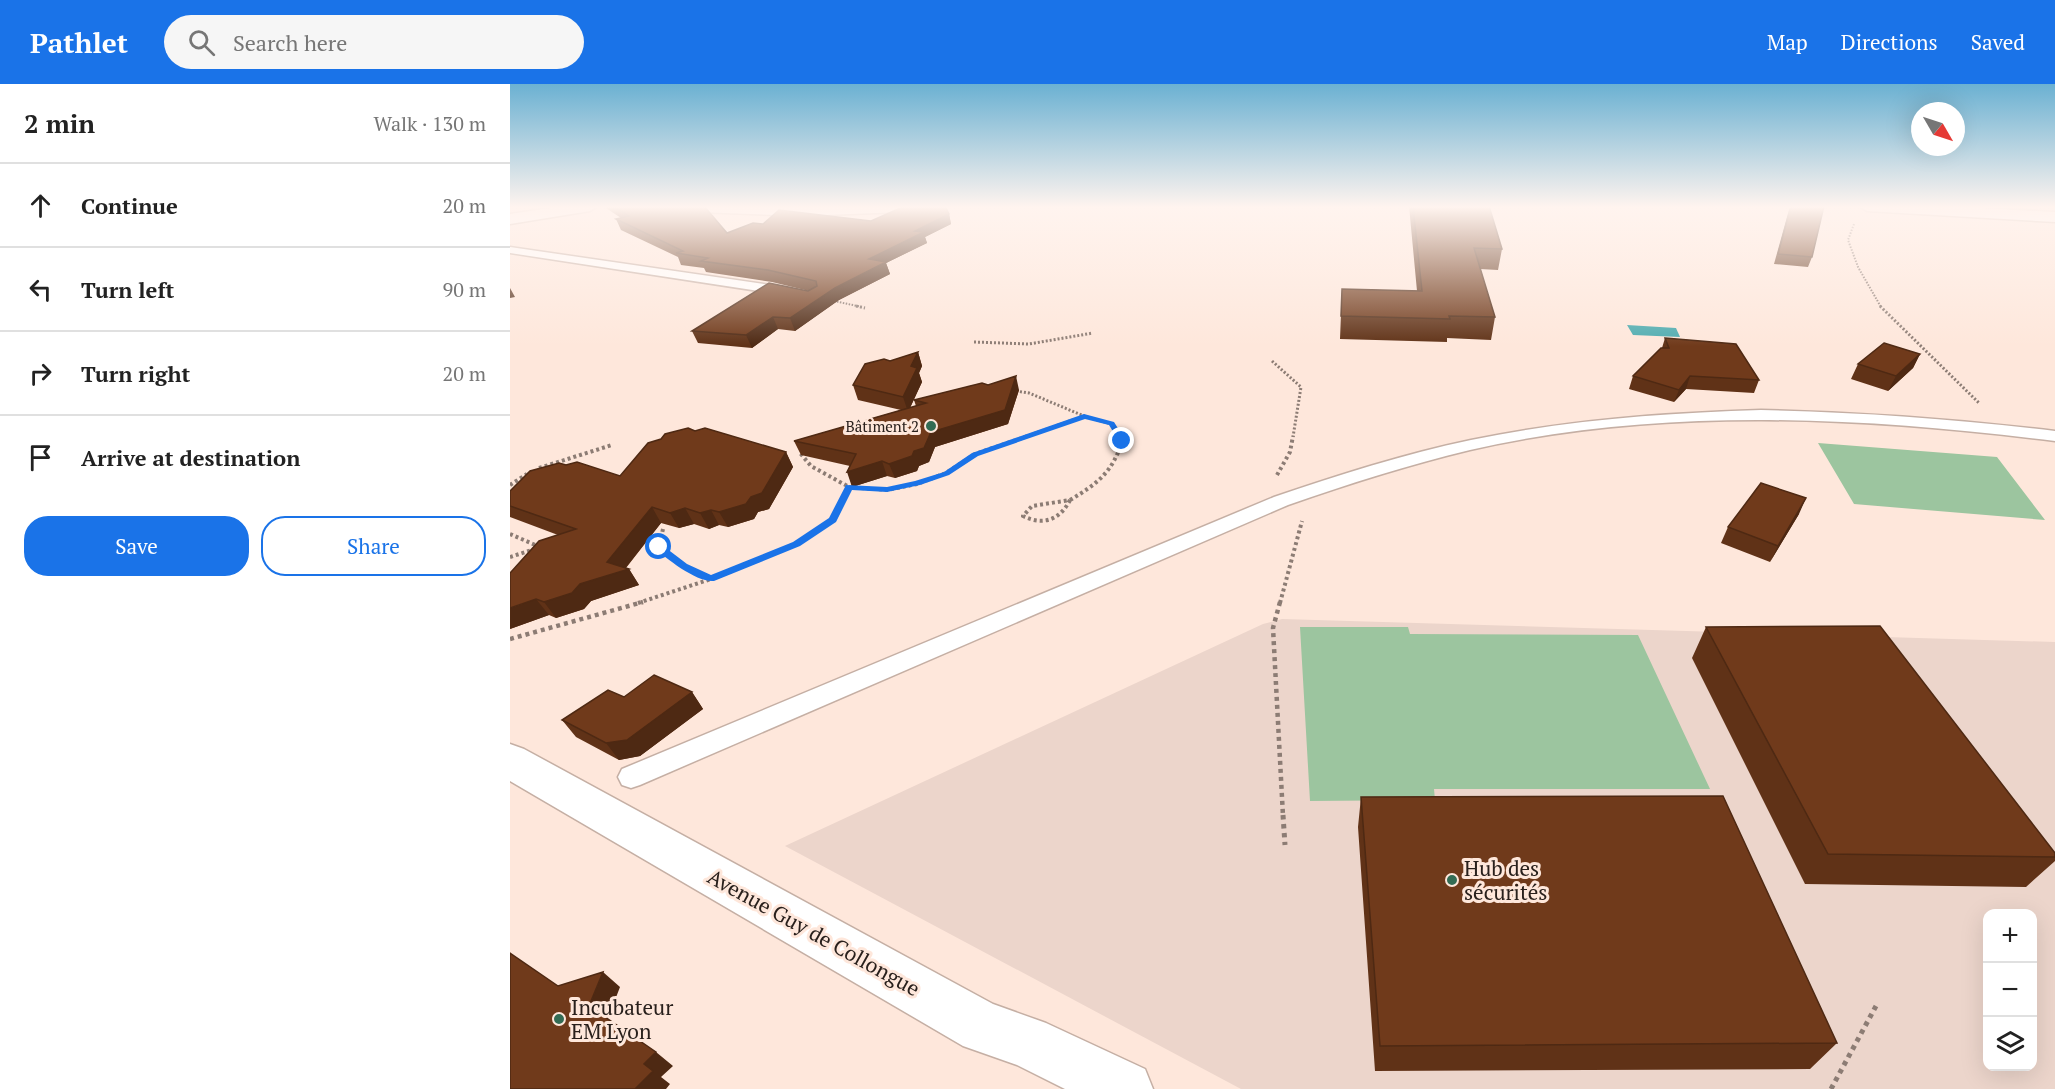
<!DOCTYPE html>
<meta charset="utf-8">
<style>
body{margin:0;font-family:"PT Serif",serif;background:#f6f6f6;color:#222}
.controls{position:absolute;right:18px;bottom:18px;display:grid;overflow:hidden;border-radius:12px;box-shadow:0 6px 24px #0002}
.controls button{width:54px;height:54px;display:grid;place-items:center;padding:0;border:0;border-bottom:2px solid #e0e0e0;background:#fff;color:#222;font:30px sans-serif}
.compass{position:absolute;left:1401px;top:18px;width:54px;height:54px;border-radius:50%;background:#fff;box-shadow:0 6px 24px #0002;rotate:129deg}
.stop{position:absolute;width:18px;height:18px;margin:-14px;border:4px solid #1a73e8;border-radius:50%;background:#fff}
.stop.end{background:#1a73e8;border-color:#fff;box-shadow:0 2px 6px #0008}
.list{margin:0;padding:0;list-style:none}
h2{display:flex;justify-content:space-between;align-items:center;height:78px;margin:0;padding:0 24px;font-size:26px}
h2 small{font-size:20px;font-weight:400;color:#767676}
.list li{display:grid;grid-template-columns:39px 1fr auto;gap:18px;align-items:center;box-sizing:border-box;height:84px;padding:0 24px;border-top:2px solid #e0e0e0}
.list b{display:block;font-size:22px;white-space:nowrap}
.list em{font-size:20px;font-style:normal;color:#767676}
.actions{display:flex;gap:12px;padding:18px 24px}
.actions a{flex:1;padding:14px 0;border:2px solid #1a73e8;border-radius:24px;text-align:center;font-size:21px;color:#1a73e8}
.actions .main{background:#1a73e8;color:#fff}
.icon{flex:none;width:33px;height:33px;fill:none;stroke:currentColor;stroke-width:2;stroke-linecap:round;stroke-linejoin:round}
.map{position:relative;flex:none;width:1545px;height:1005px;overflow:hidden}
header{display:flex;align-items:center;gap:36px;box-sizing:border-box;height:84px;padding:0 30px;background:#1a73e8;color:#fff}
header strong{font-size:28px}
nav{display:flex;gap:33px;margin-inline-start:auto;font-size:21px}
.search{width:420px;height:54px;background:#f6f6f6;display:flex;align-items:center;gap:15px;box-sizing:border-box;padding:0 21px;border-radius:33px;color:#767676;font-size:22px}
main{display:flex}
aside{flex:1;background:#fff}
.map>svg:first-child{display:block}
</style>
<header>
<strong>Pathlet</strong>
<div class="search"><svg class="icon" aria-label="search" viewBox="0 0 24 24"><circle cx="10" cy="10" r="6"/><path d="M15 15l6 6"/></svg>Search here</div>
<nav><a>Map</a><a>Directions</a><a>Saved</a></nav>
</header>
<main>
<aside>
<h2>2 min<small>Walk · 130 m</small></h2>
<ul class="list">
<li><svg class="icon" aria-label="ahead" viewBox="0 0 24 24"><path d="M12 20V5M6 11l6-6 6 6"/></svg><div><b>Continue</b></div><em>20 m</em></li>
<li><svg class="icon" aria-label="left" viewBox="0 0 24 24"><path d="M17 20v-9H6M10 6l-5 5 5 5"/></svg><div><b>Turn left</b></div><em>90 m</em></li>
<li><svg class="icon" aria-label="right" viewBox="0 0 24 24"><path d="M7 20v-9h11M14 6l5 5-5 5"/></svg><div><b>Turn right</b></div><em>20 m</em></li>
<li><svg class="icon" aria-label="arrive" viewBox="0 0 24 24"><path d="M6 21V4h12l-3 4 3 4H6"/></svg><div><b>Arrive at destination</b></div></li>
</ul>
<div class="actions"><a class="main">Save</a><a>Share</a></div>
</aside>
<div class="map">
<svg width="1545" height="1005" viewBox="0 0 1545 1005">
<rect width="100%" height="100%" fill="#fee7db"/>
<!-- education -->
<path fill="#ecd5cb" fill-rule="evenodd" d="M772,535L1545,558V1005H731L275,762L753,540ZM1478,830H1522V982H1478Z"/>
<!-- green -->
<path fill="#9cc59f" d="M1308,359L1487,373L1535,436L1344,420Z
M790,543H898L900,550L1128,551L1200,705H924L925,716L800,717Z"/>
<!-- water -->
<path fill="#4facb0" d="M1117,241L1166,244L1170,253L1123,251Z"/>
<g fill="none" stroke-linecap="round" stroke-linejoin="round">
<defs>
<path id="service" d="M0,163L281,204L287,208L281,212L0,169Z
M1251,326C1350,328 1447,335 1545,347V357C1351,333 1152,322 960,366C898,381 838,400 778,421L130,701L121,704L112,701L108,693L112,685L764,413C829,391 894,370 961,356C1057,336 1153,329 1251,326Z"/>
<path id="minor" d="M39,122H57L49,127Z
M155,122H424L416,127L290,132L163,127Z
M1349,122H1433L1545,128V138L1357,127Z"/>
<path id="tertiary" d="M53,122H88L80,127L0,140V130Z"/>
<path id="secondary" d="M0,660L14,665L483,920L536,939L635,985L643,1005H555L507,981L453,962L0,697Z"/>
</defs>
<!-- service casing -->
<use href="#service" stroke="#c5afa4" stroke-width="3"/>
<!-- minor casing -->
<use href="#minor" stroke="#c5afa4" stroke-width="3"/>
<!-- tertiary casing -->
<use href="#tertiary" stroke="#c5afa4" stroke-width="3"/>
<!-- secondary casing -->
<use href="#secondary" stroke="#c5afa4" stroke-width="3"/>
<!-- path-far4 -->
<path stroke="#8c7c74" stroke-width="2" stroke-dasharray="1.5 1.5" stroke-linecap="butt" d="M1344,140L1338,156L1348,183L1371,223
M324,217L352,223"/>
<!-- path-far3 -->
<path stroke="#8c7c74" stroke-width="3" stroke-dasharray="2 2" stroke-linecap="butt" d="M346,222L355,224
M1370,222L1469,319
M464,258L519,260L583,249
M762,277L791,303L783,353
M506,307L519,309L574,332L514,353
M574,332L601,340L609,353"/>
<!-- path-far2 -->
<path stroke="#8c7c74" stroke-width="4" stroke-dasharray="3 3" stroke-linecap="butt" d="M29,384L102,361
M767,391L780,368L783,352
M0,401L17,390
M339,403L377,406L407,400L436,389L465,370L518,352
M560,416C550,436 533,442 513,432L522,422Z
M560,416C587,400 603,388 612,357L608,352
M153,445L149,463L174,482L201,495
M0,450L30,463
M0,473L25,465
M128,519L201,495L286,460L323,436L339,403L301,382L290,369
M770,519L792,437"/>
<!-- path-far1 -->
<path stroke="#8c7c74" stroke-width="4.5" stroke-dasharray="4 4" stroke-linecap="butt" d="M770,518L763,544L773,732
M0,555L133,518"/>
<!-- path -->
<path stroke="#8c7c74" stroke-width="5" stroke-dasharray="4.5 4.5" stroke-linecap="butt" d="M773,731L775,761
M1321,1005L1366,922"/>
<!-- service -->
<use href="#service" fill="#fff" fill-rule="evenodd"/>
<!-- minor -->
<use href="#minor" fill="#fff" fill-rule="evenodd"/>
<!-- tertiary -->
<use href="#tertiary" fill="#fff" fill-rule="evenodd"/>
<!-- secondary -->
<use href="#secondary" fill="#fff" fill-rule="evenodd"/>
</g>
<!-- wall -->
<path fill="#603217" d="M93,122H194L217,149L253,140L361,137L439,130L441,140L415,153L417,159L376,179L380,190L329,216L285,247L268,245L242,264L188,259L182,247L299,207L262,198L196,188L194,184L171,181L168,173L111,146L106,135L111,134Z
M899,122H979L992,165L988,186L970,185L985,233L981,256L937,254V258L830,255L832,205L907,207Z
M1280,122H1314L1302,173L1298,183L1264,180Z
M1155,254L1249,296L1244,309L1176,305L1164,318L1119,305L1123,292L1152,264Z
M408,268L412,282L409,289L412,298L400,324L406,322L404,316L478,301L509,306L498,340L425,363L419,378L409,382L407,387L385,394L377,392L342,403L340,382L291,371L284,357L391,326L348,316L343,301L380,277Z
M1410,270L1403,284L1378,307L1341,295L1348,280Z
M276,368L283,383L259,425L248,428L244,435L218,443L209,441L199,445L184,440L169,444L151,439L116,484L119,485L129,501L81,517L74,525L46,534L39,531L0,545L48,451L0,433V407L56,381L110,392Z
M1289,430L1260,478L1211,459L1218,443Z
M1196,543L1545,769V777L1516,803L1295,800L1182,574Z
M182,608L193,625L130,672L109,676L66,653L52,636L114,613Z
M851,713L1327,959L1300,985L865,987L848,743Z"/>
<!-- shaded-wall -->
<path fill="#4e2913" d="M439,130L441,140L415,153L417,159L376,179L380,190L329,216L285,247L280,234L359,175L405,147Z
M0,204L5,213L0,214Z
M263,233L268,245L242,264L236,251Z
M408,268L412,282L409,289L412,298L398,328L393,313L401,282Z
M1410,270L1403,284L1378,307L1386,292Z
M506,292L509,306L498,340L425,363L419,378L409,382L407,387L385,394L379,380L404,367L421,348Z
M1180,292L1176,305L1164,318L1169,306Z
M276,368L283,383L259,425L248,428L244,435L218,443L209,428L241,413Z
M372,377L377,392L342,403L337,388Z
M1296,414L1289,430L1260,478L1268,462Z
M142,423L151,439L113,487L119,485L129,501L81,517L74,525L46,534L34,518L70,500L97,478Z
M175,424L184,440L169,444L160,429Z
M201,426L209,441L199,445L190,429Z
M26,515L39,531L0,545V524Z
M182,608L193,625L130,672L109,676L96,659Z
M93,888L110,903L97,937L79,922Z
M146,968L163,982L151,993L160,1000L156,1005H125L134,980Z"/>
<!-- building -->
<path fill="#703a1b" stroke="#4e2913" stroke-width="1.5" d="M103,122H194L217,149L243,139L253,140L269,126L361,137L395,122H435L439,130L405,147L414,148L359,175L376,178L325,204L280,234L263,233L236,251L182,247L259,199L298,207L307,202L306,197L258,186L191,177L198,174L166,169L173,167L106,135L119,132Z
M903,122H979L992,165L964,164L985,233L939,232L940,235L831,232L832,205L912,207Z
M1281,122H1314L1302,173L1268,170Z
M1155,254L1226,260L1249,296L1180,292L1169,306L1123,292L1151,264H1159Z
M1374,259L1410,270L1386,292L1348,280Z
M408,268L401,282L407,284L393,313L343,301L355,280L374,275L380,277Z
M506,292L495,326L421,348L414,364L404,367L402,372L379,380L372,377L337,388L346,370L284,357L416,319L404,316L472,299L478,301Z
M178,344L185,347L195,344L276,368L252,409L241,413L236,420L209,428L201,426L190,429L175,424L160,429L142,423L97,478L119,485L70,500L62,509L34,518L26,515L0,524V489L29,457L66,445L0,422V407L20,387L49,379L56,381L67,378L110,392L138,359L151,355L155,350Z
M1251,399L1296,414L1268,462L1218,443Z
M1370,542L1545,769V773L1318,770L1196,543Z
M144,591L182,608L117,656L96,659L52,636L98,606L114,613Z
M1213,712L1327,959L870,962L851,713Z
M0,869L48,902L93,888L79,922L146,968L134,980L143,987L125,1005H0Z"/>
<!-- sky -->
<linearGradient id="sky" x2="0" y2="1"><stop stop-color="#6bb1d2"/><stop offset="0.47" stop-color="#fff4ef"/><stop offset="1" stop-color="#fff4ef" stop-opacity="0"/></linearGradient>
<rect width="1545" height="262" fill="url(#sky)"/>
<!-- route -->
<path fill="#1a73e8" d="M574,330L604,338L616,357L610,359L599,341L575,335L468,372L439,391L410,401L377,408L342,406L326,438L290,462L204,497C188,499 156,475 144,463L152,461L177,480L201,491L283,458L319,434L336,401L377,403L405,397L434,388L462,369Z"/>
<!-- markers -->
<g fill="#336c54" stroke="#fee7db" stroke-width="2">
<circle cx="421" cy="342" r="6"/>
<circle cx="942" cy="796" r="6"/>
<circle cx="49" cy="935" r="6"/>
</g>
<g text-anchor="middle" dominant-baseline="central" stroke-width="6" stroke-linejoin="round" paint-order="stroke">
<!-- far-poi labels -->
<g font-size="15" fill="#29201c" stroke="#fee7db" text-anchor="end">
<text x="409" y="342">Bâtiment 2</text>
</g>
<!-- near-poi labels -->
<g font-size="21" fill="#29201c" stroke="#fee7db" text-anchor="start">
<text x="954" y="784">Hub des<tspan x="954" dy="24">sécurités</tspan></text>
<text x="61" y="923">Incubateur<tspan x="61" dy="24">EM Lyon</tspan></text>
</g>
<!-- near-street labels -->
<g font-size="21" fill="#29201c" stroke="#fee7db">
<text transform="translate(304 848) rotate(29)">Avenue Guy de Collongue</text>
</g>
</g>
</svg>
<div class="controls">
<button>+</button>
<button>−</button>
<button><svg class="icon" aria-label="layers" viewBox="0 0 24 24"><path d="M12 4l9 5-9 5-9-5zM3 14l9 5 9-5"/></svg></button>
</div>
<svg class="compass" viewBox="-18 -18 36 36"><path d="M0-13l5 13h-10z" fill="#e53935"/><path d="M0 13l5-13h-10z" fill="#767676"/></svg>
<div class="stop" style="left:149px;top:463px"></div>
<div class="stop end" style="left:612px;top:357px"></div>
</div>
</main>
